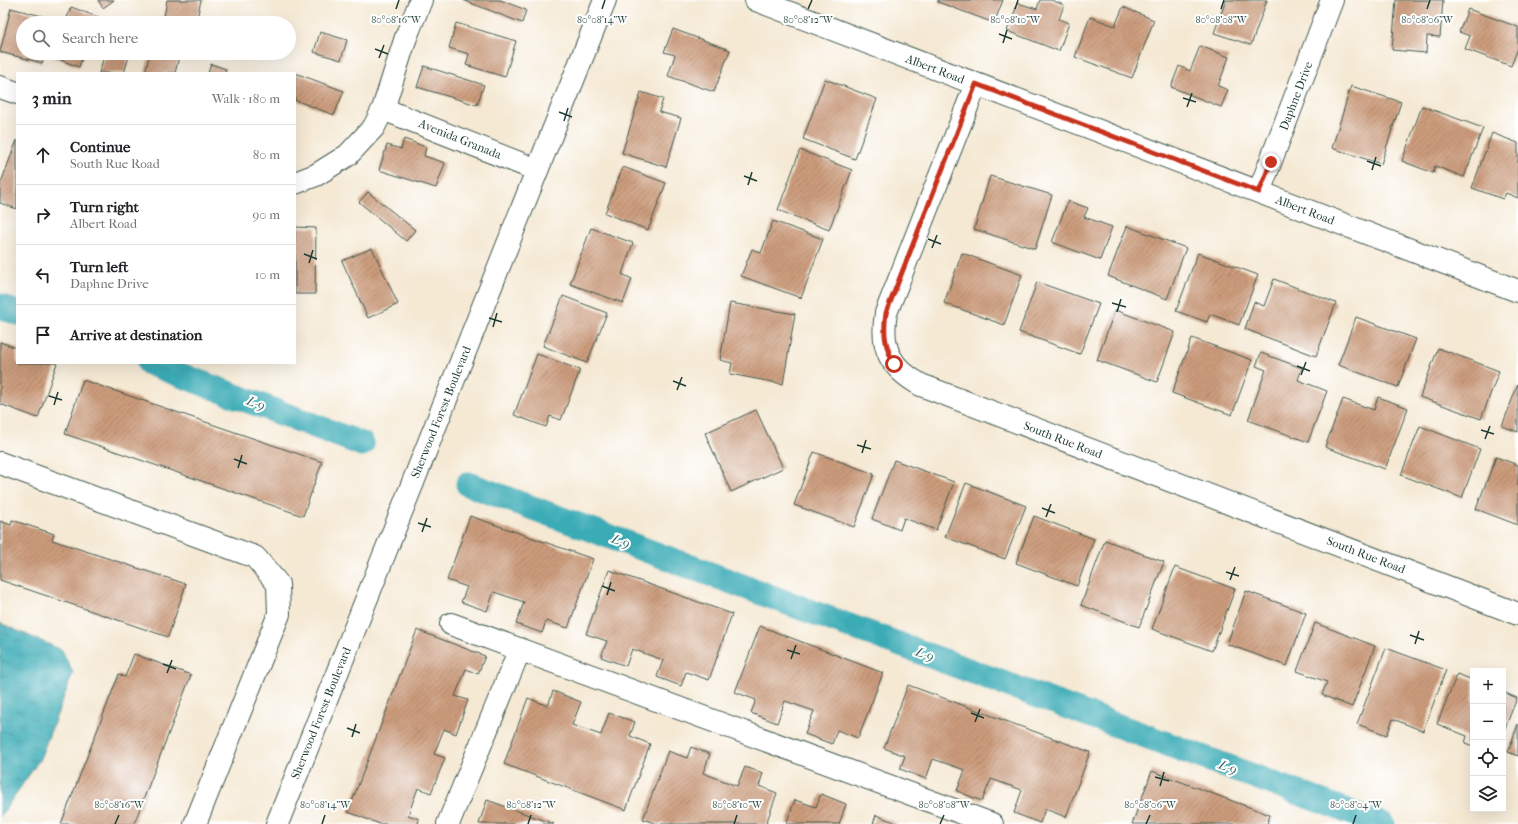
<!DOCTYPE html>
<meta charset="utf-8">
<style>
body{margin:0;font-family:"IM FELL French Canon",serif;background:#f2f2f2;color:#202124}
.controls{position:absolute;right:12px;bottom:12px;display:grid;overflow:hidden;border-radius:0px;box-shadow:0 4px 16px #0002}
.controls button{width:36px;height:36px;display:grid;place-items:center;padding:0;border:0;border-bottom:1px solid #e0e0e0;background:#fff;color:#202124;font:20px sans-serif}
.stop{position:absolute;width:12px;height:12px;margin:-9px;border:3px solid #c8321e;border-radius:50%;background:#fff}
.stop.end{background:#c8321e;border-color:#fff;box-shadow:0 1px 4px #0008}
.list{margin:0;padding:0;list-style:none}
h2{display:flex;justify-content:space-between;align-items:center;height:52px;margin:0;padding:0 16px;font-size:17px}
h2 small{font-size:13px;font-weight:400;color:#757577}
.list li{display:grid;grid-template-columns:26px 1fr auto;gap:12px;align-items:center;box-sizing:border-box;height:60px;padding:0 16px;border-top:1px solid #e0e0e0}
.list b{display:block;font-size:15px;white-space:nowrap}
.list p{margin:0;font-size:13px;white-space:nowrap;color:#757577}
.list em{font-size:13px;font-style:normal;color:#757577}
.icon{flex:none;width:22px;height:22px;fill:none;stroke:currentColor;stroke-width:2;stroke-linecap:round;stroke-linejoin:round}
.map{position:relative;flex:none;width:1518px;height:824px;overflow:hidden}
.search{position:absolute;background:#fff;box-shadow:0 4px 16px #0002;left:16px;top:16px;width:280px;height:44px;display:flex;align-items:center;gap:10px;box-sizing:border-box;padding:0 14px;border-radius:22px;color:#757577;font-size:15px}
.panel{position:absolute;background:#fff;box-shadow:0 4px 16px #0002;left:16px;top:72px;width:280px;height:292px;border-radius:0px}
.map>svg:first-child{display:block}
</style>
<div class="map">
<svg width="1518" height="824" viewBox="0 0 1518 824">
<defs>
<pattern id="water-ripples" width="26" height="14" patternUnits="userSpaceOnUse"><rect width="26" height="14" fill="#3babb6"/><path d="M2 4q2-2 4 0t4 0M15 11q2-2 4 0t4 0" fill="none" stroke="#318c95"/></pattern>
<pattern id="building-hatch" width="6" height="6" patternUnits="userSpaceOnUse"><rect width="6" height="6" fill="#cc9b7b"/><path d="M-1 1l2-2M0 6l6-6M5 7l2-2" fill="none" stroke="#a58066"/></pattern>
</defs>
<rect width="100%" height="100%" fill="#fff"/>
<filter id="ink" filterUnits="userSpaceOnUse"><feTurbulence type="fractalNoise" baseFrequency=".025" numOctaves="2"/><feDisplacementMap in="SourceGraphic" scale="8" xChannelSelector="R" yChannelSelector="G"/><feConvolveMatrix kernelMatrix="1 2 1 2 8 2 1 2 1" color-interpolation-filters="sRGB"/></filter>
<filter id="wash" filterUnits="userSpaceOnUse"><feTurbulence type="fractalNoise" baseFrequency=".012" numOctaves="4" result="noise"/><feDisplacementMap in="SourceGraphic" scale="16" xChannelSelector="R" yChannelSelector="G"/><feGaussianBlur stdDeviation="0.9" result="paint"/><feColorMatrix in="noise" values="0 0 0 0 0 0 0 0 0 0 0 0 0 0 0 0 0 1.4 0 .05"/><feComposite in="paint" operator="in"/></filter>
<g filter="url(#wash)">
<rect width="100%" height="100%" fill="#f5e9d4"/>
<!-- water -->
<path fill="url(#water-ripples)" stroke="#2d7475" d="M0,623L62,650L73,673L40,759L0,817Z"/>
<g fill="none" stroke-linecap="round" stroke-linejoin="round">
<!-- canal -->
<path stroke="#3babb6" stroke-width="25" d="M0,306L17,313
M149,363L362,444
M468,484L1382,824"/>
</g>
<g id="blocks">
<!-- building -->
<path fill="url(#building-hatch)" d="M98,0H114L103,8Z
M167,0H201L196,23H163Z
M463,0H500L526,10L522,23Z
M938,0H1003L994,23L938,2Z
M1040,0H1051L1064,5L1059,19L1069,23L1059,51L1007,31L1018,3L1037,9Z
M1226,0H1267L1251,45L1214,33Z
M1396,0H1443L1440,37L1427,36L1426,53L1392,50Z
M71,7L106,20L105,23H65Z
M1123,7L1154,20L1132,78L1075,57L1090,17L1115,26Z
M11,8L53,19L52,23H23V53H45L42,63L0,52Z
M1468,9L1518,27V48L1511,66L1465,49L1470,36L1459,32Z
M456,23L516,41L505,77L466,65L469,54L449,48Z
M673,29L730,50L714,92L668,76L675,55L664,52Z
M320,32L347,40L341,60L314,52Z
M1200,46L1229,57L1218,86L1228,90L1221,107L1171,87L1179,66L1190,71Z
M54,53H84L79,67L53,57Z
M105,53H130L124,73H99Z
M150,53L166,56L167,53H180L175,73H145Z
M211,64L226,69L225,73H208Z
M424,66L484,85L477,105L417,87Z
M295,73L344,91L334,115L295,100Z
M825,79L877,99L855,159L803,139Z
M1351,86L1401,102L1381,164L1332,148Z
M641,92L663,99L659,112L681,118L666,167L622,153Z
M1422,106L1483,128L1464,177L1435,166L1433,173L1402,161Z
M1492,133L1518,143V198L1506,193L1503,199L1472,188Z
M404,139L426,147L424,156L445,163L436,188L379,170L387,145L401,149Z
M17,140V209L0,203V185Z
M800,150L852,170L829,230L778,210Z
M623,167L666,183L648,230L605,213Z
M990,176L1052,195L1035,249L974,229Z
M368,192L415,230L406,241L359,202Z
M1068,201L1088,208L1084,217L1112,227L1100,260L1052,242Z
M773,221L823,239L801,298L741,276L752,249L761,253Z
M1127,226L1186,248L1167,299L1108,276Z
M295,227L316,228L315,294H295Z
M591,228L633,243L622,274L632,279L623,303L570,284Z
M372,248L398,304L368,318L342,261Z
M962,253L1022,275L1004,325L944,303Z
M1198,253L1258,275L1239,325L1210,314L1207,322L1176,311Z
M1274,279L1336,303L1316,356L1245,329L1254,302L1264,306Z
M1037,282L1099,304L1080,354L1019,332Z
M563,296L607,313L587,363L543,346Z
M730,303L795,314L783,384L730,374L732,363L720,360Z
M1115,310L1175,332L1157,382L1097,360Z
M1356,317L1416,339L1398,387L1338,365Z
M1192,338L1252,360L1232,415L1172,393Z
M0,342L17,348V363H57L38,418L0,404Z
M1438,348L1499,371L1481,419L1420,397Z
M1261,353L1302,368L1298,380L1327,391L1308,442L1248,420L1266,370L1256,366Z
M537,354L580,370L561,420L550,416L546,427L514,415Z
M83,380L322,462L303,516L65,434Z
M1518,384V432L1502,426Z
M1378,397L1408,408L1385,469L1325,447L1343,399L1374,410Z
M756,410L783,468L731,492L705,433Z
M1420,426L1480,449L1462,498L1401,475Z
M814,452L874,474L854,527L794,505Z
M1496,457L1518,465V525L1476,509Z
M894,460L954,482L936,530L904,518L900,530L872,519Z
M966,483L1026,506L1005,559L945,537Z
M470,516L593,559L568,628L546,621L542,633L516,624L524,602L494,592L487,611L461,602L467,587L447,580Z
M1034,516L1094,539L1077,586L1016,563Z
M12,520L54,534L52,540L186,584L168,637L0,580V521L11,525Z
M1105,540L1164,562L1139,627L1081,605Z
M1175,567L1235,589L1212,651L1152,629Z
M609,570L732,614L709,680L686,672L681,686L657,677L663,660L632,649L626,666L601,657L607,641L586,634Z
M1246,591L1306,613L1287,666L1227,644Z
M1315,623L1375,646L1352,707L1322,695L1327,682L1297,671Z
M760,626L883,673L858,738L837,730L832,744L805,734L814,711L785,701L777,723L751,713L756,700L735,692Z
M417,630L485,656L478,674L466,669L455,696L468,700L456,734L444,729L434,754L445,758L431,793L418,788L408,815L419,819L418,824H380L348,812Z
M1386,648L1446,670L1423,731L1393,719L1387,735L1357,724Z
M134,654L191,675L134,824H61L119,674L125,677Z
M1457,674L1473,680V746L1465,743L1467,736L1437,724Z
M908,685L1090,752L1066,817L1045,809L1040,823L1014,813L1022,790L991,779L982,801L957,791L965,770L933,759L926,779L900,769L905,756L884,748Z
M553,691L581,702L572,725L601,735L609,713L635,722L630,736L650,744L626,810L504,764L528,698L548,706Z
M1503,692L1517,698L1503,733Z
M1518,724V756L1508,752Z
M691,747L710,754L703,773L737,786L745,767L763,773L759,786L777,793L766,824H657L643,819L668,751L687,758Z
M1152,771L1270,815L1267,824H1132Z
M821,794L846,804L839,824H786L795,800L816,807Z
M487,800L554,824H479Z
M876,815L899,824H873Z"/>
</g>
</g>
<g filter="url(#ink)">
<use href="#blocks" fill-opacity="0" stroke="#3f574c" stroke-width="1"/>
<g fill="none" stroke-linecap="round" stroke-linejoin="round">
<defs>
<path id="minor" d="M756,0L1518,291
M976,84L886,313C880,348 890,368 921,385L1518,614
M0,87L17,93
M383,109L537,170
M295,183L316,175L348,155L374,127L383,109L406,37L421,0
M1259,192L1332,0
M0,463L255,557L278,584L279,614L195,824
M451,624L992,824
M277,824L605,0
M448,824L520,649"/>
</defs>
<!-- minor casing -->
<use href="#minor" stroke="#3f574c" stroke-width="24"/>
<!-- minor -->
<use href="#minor" stroke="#fff" stroke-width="22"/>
</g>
</g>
<g fill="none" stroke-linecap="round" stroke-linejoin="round" filter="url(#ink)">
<!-- route -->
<path stroke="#c8321e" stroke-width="5" d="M894,364C885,346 883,333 886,313L976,84L1259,192L1271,162"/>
</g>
<!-- ticks -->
<path fill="none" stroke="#1f3d34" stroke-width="1.5" d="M396,9L399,0M602,9L605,0M808,9L812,0M1015,9L1018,0M1221,9L1224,0M1427,9L1430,0M999,34L1012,39M1003,43L1007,30M375,49L388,54M379,58L384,45M1183,98L1196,102M1187,107L1192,93M559,112L572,117M564,121L568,108M1367,161L1381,166M1372,170L1376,157M744,176L757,181M748,185L752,172M928,239L941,244M932,248L937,235M304,254L317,259M309,263L313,250M1112,303L1126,307M1117,312L1121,299M489,318L502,322M493,327L497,313M1297,366L1310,371M1301,375L1306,362M673,381L686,386M677,390L682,377M49,396L62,400M54,405L58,392M1481,430L1494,434M1485,439L1490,426M857,445L871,449M862,453L866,440M234,459L247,464M238,468L242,455M1042,508L1055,513M1046,517L1051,504M418,523L431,527M422,532L427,518M1226,572L1239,576M1230,580L1235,567M602,586L615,591M607,595L611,582M1410,635L1424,640M1415,644L1419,631M787,650L800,654M791,659L796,645M163,664L176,669M167,673L172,660M971,713L984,718M975,722L980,709M347,728L360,733M352,737L356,724M1155,777L1169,781M1160,786L1164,772M115,824L119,815M322,824L325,815M528,824L531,815M734,824L737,815M940,824L944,815M1146,824L1150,815M1353,824L1356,815"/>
<g text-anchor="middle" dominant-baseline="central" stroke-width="4" stroke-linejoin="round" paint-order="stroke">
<!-- street labels -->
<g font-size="12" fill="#1f3d34" stroke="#fff">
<text transform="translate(935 69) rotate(21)">Albert Road</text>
<text transform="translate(1296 96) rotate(-69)">Daphne Drive</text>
<text transform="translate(460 139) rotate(22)">Avenida Granada</text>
<text transform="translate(1305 210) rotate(21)">Albert Road</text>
<text transform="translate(441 412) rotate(-68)">Sherwood Forest Boulevard</text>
<text transform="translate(1063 440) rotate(21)">South Rue Road</text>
<text transform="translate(1366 555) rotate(21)">South Rue Road</text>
<text transform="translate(321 713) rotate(-68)">Sherwood Forest Boulevard</text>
</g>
<!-- water labels -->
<g font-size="13" font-style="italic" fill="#296462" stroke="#fff">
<text transform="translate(256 403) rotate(21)">L-9</text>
<text transform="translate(621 541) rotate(20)">L-9</text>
<text transform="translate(925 654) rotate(20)">L-9</text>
<text transform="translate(1228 767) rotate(20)">L-9</text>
</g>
</g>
<g font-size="10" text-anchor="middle" fill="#1f3d34" stroke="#fff" stroke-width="4" stroke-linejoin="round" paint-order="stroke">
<text x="396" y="23">80°08'16"W</text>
<text x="602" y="23">80°08'14"W</text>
<text x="808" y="23">80°08'12"W</text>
<text x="1015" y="23">80°08'10"W</text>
<text x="1221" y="23">80°08'08"W</text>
<text x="1427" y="23">80°08'06"W</text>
<text x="119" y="808">80°08'16"W</text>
<text x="325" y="808">80°08'14"W</text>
<text x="531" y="808">80°08'12"W</text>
<text x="737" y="808">80°08'10"W</text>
<text x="944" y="808">80°08'08"W</text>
<text x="1150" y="808">80°08'06"W</text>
<text x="1356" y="808">80°08'04"W</text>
</g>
</svg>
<div class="controls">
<button>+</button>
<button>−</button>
<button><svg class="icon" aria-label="locate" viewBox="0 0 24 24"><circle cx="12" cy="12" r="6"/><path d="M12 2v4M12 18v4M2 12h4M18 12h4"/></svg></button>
<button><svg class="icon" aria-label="layers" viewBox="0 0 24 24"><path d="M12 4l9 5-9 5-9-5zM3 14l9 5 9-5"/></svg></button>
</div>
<div class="stop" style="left:894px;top:364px"></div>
<div class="stop end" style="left:1271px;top:162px"></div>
<div class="search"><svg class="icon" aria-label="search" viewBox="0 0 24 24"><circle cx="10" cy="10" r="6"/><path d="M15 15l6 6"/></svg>Search here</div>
<section class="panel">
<h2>3 min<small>Walk · 180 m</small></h2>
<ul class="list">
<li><svg class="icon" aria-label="ahead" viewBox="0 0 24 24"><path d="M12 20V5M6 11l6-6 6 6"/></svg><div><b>Continue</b><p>South Rue Road</p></div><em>80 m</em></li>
<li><svg class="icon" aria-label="right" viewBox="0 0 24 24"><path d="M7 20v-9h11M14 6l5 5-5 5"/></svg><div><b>Turn right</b><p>Albert Road</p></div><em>90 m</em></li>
<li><svg class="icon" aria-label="left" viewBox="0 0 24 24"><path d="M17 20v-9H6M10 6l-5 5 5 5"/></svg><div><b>Turn left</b><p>Daphne Drive</p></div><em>10 m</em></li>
<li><svg class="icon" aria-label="arrive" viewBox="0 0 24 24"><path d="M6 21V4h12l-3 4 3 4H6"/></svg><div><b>Arrive at destination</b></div></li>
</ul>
</section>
</div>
